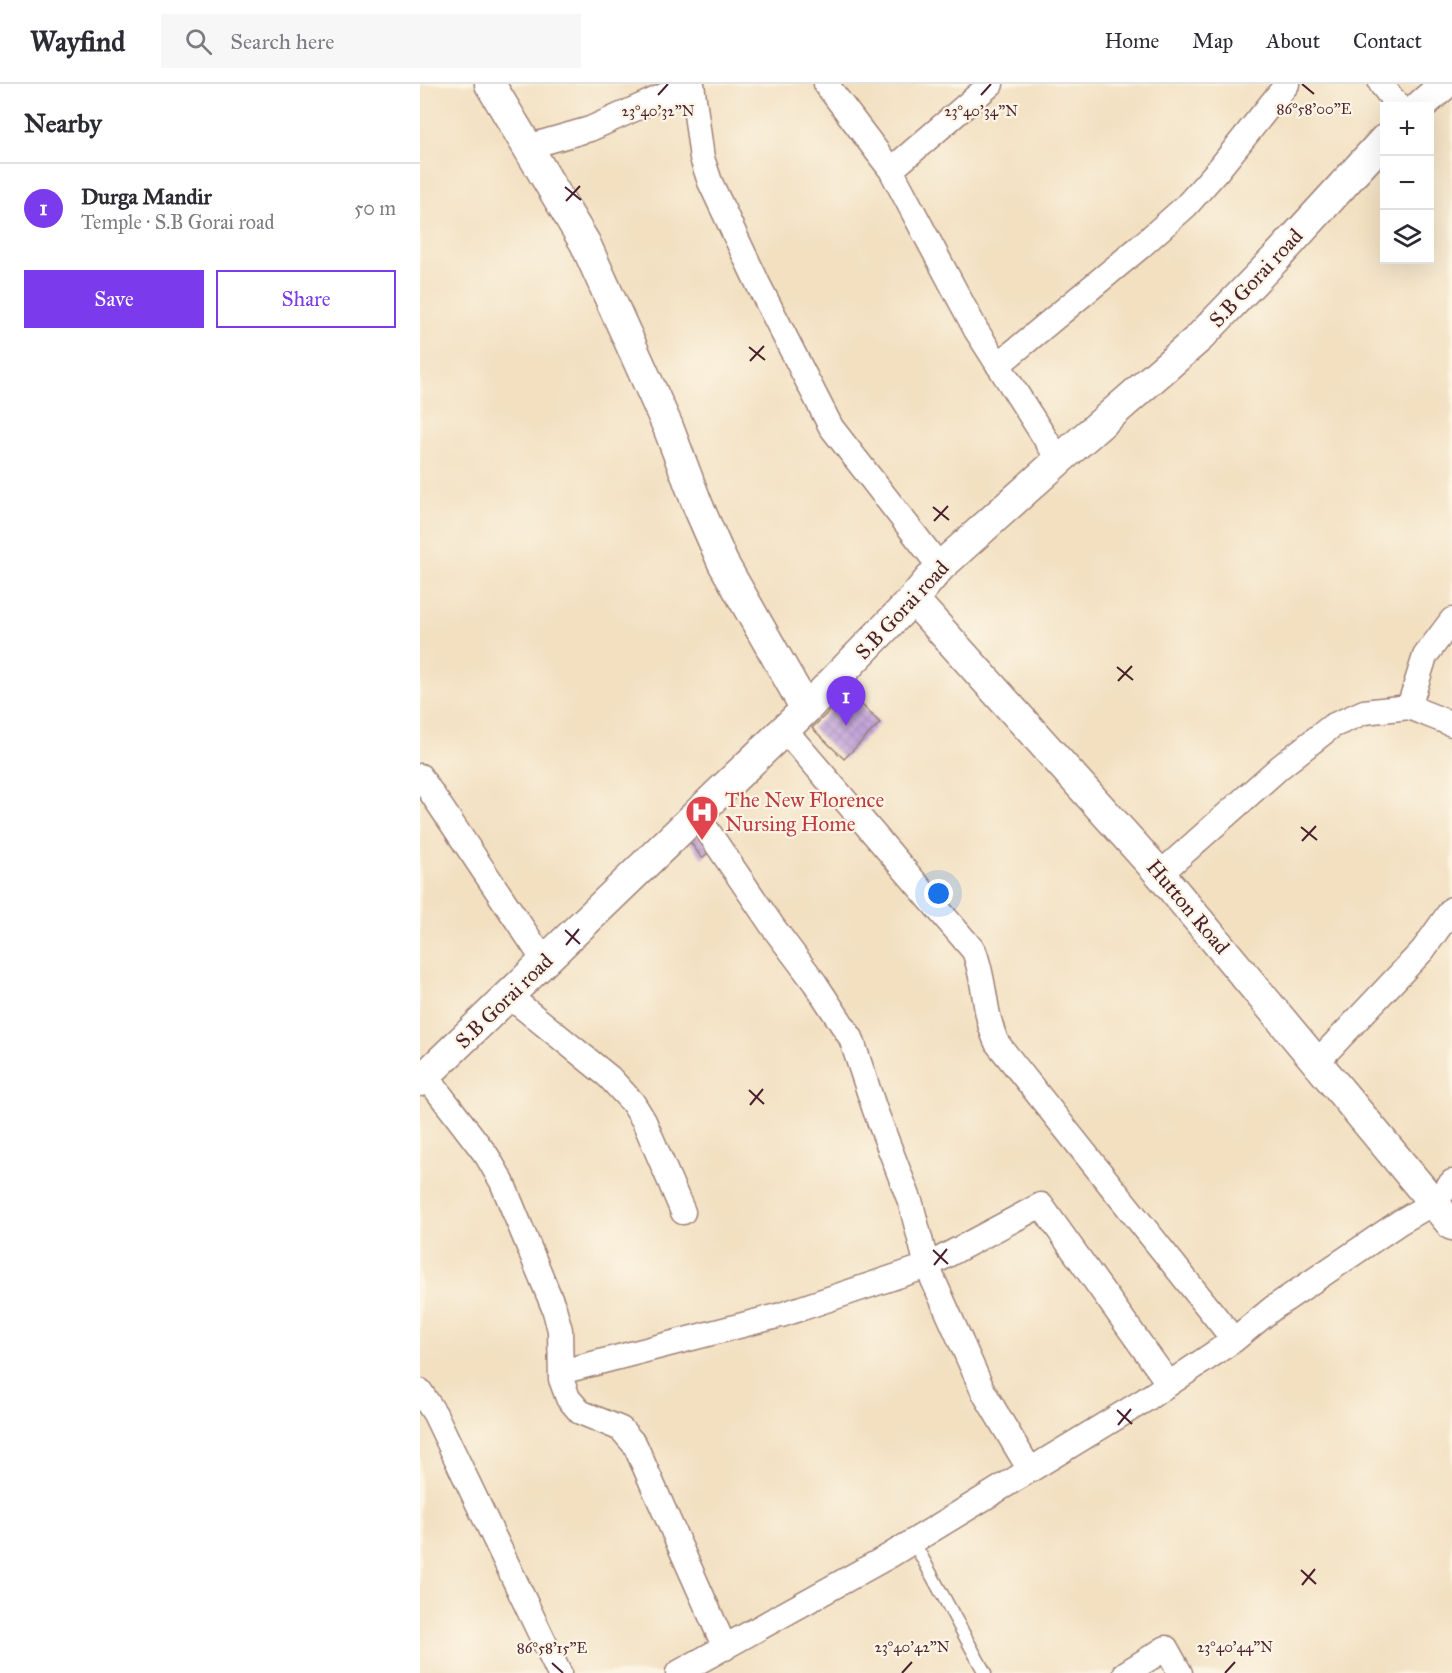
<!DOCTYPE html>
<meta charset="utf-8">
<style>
body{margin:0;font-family:"IM FELL Great Primer",serif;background:#f7f7f7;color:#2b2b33}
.controls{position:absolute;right:18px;top:18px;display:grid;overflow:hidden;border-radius:0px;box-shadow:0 6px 24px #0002}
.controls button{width:54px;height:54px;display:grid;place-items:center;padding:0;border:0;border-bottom:2px solid #e1e1e2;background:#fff;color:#2b2b33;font:30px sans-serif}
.you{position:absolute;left:519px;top:810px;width:21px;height:21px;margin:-15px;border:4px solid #fff;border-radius:50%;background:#1a73e8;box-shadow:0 0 0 9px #1a73e833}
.badge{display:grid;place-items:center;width:39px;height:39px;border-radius:50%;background:#7c3aed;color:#fff;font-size:20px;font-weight:700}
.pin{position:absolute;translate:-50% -50px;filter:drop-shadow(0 2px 3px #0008)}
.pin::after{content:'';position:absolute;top:32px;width:21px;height:18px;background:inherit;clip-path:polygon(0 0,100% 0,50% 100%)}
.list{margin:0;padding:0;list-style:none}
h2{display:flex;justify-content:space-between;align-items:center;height:78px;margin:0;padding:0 24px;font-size:26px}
h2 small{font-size:20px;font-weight:400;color:#7c7c81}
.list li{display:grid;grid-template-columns:39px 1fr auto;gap:18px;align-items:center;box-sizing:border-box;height:90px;padding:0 24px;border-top:2px solid #e1e1e2}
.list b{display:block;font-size:22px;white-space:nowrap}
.list p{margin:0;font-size:20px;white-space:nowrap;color:#7c7c81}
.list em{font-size:20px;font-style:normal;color:#7c7c81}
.actions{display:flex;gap:12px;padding:18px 24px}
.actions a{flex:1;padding:14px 0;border:2px solid #7c3aed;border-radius:0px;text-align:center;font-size:21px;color:#7c3aed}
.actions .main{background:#7c3aed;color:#fff}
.icon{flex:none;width:33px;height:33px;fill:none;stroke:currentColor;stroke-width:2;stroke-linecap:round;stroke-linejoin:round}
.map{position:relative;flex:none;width:1032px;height:1589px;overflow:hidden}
header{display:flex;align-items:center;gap:36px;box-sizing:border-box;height:84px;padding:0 30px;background:#fff;border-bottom:2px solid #e1e1e2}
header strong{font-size:28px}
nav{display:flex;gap:33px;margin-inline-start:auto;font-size:21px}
.search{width:420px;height:54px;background:#f7f7f7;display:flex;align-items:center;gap:15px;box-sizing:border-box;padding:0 21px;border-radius:0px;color:#7c7c81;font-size:22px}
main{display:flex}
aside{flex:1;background:#fff}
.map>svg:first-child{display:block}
</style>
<header>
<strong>Wayfind</strong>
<div class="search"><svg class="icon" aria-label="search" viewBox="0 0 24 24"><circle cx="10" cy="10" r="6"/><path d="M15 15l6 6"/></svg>Search here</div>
<nav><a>Home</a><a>Map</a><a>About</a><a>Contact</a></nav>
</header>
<main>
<aside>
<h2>Nearby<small></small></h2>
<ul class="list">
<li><span class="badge">1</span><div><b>Durga Mandir</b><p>Temple · S.B Gorai road</p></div><em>50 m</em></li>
</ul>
<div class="actions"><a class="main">Save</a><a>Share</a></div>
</aside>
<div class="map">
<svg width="1032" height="1589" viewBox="0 0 1032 1589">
<defs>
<pattern id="building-cross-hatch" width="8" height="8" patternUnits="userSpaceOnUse" patternTransform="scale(1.5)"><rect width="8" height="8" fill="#b594d7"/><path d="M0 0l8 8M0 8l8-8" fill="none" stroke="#9578af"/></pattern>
</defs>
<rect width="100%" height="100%" fill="#fcf5e5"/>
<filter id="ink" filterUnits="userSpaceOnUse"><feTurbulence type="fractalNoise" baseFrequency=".0167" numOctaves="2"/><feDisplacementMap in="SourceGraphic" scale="12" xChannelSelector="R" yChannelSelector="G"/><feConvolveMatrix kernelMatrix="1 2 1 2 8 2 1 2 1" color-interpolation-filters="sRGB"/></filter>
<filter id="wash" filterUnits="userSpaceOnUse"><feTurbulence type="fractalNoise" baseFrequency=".008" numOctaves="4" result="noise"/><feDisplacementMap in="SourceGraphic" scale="24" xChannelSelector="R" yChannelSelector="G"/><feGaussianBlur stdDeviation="1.35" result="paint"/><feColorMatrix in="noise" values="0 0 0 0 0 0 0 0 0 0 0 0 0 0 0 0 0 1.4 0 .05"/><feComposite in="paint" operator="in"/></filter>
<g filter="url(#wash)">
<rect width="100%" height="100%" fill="#f2e0c1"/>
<g id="blocks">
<!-- building -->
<path fill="url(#building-cross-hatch)" d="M429,608L460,639L424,675L392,644Z
M278,741L295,763L282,774L265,751Z"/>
</g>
</g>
<g filter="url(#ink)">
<use href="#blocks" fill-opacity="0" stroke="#9e8076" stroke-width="1.5"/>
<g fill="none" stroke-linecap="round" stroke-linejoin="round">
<defs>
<path id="service" d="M493,1457L565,1589"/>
<path id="minor" d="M272,0L282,74L290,98L339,202L411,343L520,483
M406,0L471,86L556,246L639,376
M961,0L978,22
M107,63L170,45L270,0
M471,86L571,0
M578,281L720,163L766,122L798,86L867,0
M989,623L1005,572L1032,536
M365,646L554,867C566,898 563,929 577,959L814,1256
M0,692L125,878
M277,731L353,843L395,899L431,954L455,1026L491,1120L507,1182L621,1121L749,1300
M740,790L860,683L912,642L944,628L989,623L1032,640
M89,912L189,993L213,1019L224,1037L263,1128
M897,978L1003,866L1032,825
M6,992L67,1072L82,1098L134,1224L140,1246L141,1295L148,1314L160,1328L201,1345L215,1361L305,1564
M141,1288L361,1231L507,1182L563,1307L610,1386
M0,1307L15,1330L139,1589
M258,1589L469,1472L725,1316L814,1256L853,1224L980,1138L1013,1119L1032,1098
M706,1589L746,1564L760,1589"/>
<path id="tertiary" d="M70,0L165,159L248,343L278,422L303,479L386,625
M1000,22L1025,0
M493,515L740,790L1032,1141
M0,997L386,625L493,515L520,483L639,376L779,254L858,172L964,56"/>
</defs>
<!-- service casing -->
<use href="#service" stroke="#9e8076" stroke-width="15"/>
<!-- minor casing -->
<use href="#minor" stroke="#9e8076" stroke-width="27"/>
<!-- tertiary casing -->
<use href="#tertiary" stroke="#9e8076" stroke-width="33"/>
<!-- service -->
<use href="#service" stroke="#fff" stroke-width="12"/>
<!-- minor -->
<use href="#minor" stroke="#fff" stroke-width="24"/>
<!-- tertiary -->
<use href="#tertiary" stroke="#fff" stroke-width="30"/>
</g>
</g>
<!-- ticks -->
<path fill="none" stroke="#4a1f2b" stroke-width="2" d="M882,0L894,10M238,11L248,0M561,11L571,0M145,103L161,116M146,117L160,102M329,263L345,276M330,277L344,262M513,423L529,436M514,437L528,422M697,583L713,596M698,597L712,582M881,743L897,756M882,757L896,742M145,846L160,860M146,861L159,845M329,1006L344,1020M330,1021L343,1005M513,1166L528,1180M514,1181L527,1165M697,1326L712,1340M698,1341L711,1325M881,1486L896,1500M882,1501L895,1485M132,1579L143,1589M482,1589L492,1578M805,1589L815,1578"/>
<!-- icons -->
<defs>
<symbol id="hospital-pin" viewBox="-11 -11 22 30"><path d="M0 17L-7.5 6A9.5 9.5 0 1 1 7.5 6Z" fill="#e0444e" stroke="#fcf5e5"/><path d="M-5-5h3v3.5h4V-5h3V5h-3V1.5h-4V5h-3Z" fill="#fff"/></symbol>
</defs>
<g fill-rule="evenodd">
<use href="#hospital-pin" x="263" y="709" width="38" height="52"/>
</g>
<g text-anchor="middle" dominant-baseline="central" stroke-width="4.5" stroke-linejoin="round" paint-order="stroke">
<!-- street labels -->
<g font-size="21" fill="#4a1f2b" stroke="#fcf5e5">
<text transform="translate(836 194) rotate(-47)">S.B Gorai road</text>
<text transform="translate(482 526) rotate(-47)">S.B Gorai road</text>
<text transform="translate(768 823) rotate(50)">Hutton Road</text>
<text transform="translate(84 917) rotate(-44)">S.B Gorai road</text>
</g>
<!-- health labels -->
<g font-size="21" fill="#be3a42" stroke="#fcf5e5" text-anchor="start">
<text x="305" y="716">The New Florence<tspan x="305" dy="24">Nursing Home</tspan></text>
</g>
</g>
<g font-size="15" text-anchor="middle" fill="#4a1f2b" stroke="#fcf5e5" stroke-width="4.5" stroke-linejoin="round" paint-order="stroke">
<text x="894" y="30">86°58'00"E</text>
<text x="238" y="32">23°40'32"N</text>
<text x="561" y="32">23°40'34"N</text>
<text x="492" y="1568">23°40'42"N</text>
<text x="815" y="1568">23°40'44"N</text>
<text x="132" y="1569">86°58'15"E</text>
</g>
</svg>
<div class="controls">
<button>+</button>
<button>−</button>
<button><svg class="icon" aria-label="layers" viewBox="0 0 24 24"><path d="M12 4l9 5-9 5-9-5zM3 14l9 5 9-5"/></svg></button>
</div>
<div class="you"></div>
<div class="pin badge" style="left:426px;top:642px">1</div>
</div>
</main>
